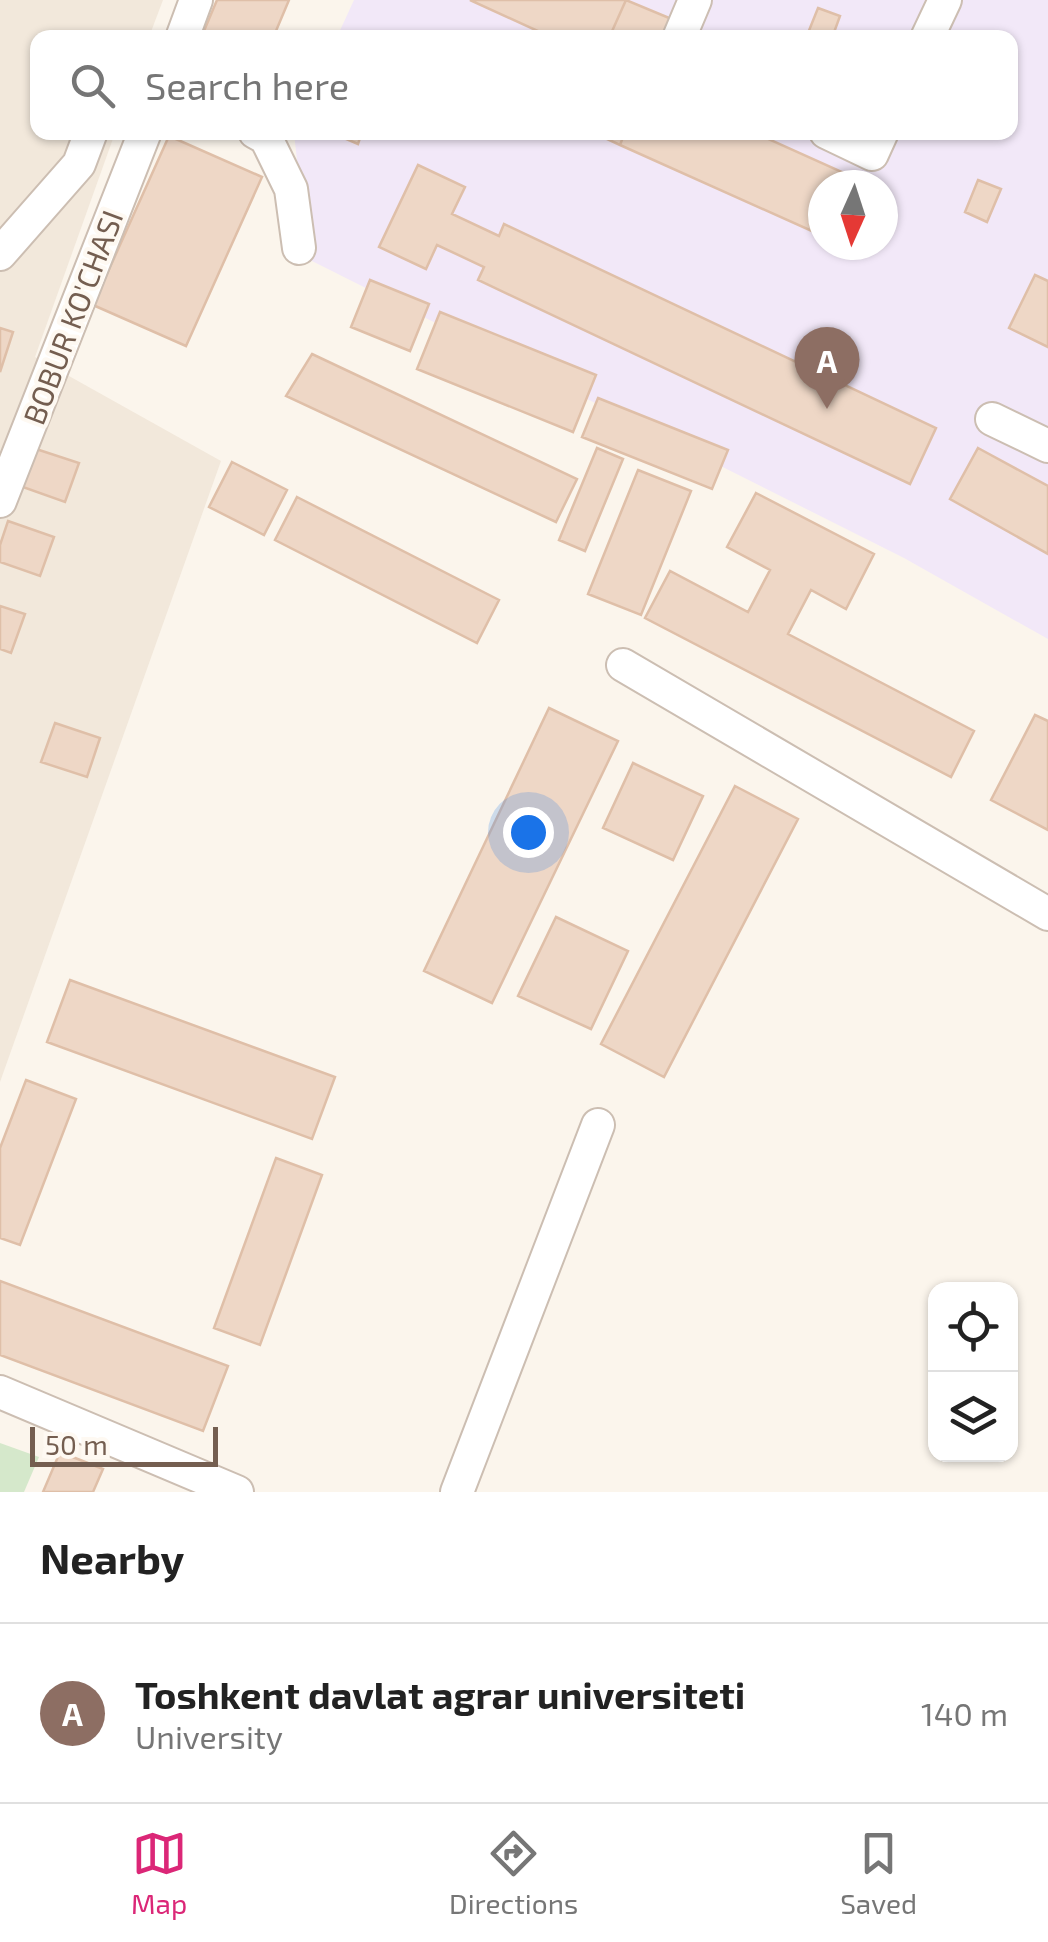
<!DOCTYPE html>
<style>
body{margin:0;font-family:"Exo 2",sans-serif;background:#f6f6f6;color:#222}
.controls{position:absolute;right:30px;bottom:30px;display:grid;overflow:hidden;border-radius:20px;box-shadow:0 2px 8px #0004}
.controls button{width:90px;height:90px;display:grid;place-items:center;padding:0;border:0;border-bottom:2px solid #e0e0e0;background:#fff;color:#222;font:50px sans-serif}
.compass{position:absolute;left:808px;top:170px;width:90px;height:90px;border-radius:50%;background:#fff;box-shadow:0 2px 8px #0004;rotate:183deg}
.scale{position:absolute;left:30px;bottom:25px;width:188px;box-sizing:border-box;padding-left:10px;border:5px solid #745e50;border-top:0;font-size:28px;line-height:35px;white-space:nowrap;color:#745e50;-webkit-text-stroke:8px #fef9f2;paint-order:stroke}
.you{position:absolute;left:528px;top:832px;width:35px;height:35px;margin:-25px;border:8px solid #fff;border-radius:50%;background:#1a73e8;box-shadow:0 0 0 15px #1a73e833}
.badge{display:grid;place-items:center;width:65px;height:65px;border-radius:50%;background:#db2777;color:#fff;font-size:32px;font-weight:700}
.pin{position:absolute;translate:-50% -82px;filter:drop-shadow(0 2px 5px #0008)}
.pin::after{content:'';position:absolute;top:52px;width:35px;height:30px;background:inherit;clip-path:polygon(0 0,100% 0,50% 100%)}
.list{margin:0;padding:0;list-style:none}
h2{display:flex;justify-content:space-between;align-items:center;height:130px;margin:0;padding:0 40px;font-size:42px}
h2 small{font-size:32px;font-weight:400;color:#767676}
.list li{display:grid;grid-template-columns:65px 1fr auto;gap:30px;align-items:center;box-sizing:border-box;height:180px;padding:0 40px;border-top:2px solid #e0e0e0}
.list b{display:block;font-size:38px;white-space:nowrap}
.list p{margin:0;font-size:32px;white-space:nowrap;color:#767676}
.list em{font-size:32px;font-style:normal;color:#767676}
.icon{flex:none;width:55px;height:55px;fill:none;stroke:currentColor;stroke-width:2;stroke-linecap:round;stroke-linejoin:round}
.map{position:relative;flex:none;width:1048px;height:1492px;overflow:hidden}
.search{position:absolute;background:#fff;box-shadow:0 2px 8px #0004;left:30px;right:30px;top:30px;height:110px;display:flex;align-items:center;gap:25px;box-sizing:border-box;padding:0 35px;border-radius:20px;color:#767676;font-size:38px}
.sheet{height:310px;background:#fff}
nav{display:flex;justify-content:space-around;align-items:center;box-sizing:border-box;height:140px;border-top:2px solid #e0e0e0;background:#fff;font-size:28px;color:#767676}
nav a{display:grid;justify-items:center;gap:5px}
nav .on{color:#db2777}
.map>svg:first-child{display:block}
</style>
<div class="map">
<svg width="1048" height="1492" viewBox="0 0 1048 1492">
<rect width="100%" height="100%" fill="#fbf5ec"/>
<!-- residential -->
<path fill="#f2e8db" d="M0,0H163L149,37L38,38V132L115,133L35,357L221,461L0,1082Z"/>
<!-- education -->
<path fill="#f2e8f8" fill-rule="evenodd" d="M354,0H1048V639L904,558L308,259L294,133L1010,132V38L337,37ZM823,185H883V245H823Z"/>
<!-- green -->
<path fill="#d5e8cb" d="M0,1443L39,1457L24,1492H0Z"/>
<!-- building -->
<path fill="#eed7c6" stroke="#dfbfa8" stroke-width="2.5" d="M217,0H289L273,38H201Z
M470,0H626L609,38H553Z
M626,0L674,20L667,38H609Z
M818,8L840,16L832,38H806Z
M330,132H362L358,144Z
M592,132H625L620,145Z
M625,132H753L862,181L860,185H823V236L620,145Z
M169,136L262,177L186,346L93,305Z
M418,165L465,187L452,214L499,236L504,224L936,428L910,484L478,280L484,267L437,245L426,269L379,247Z
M978,180L1001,189L987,222L965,212Z
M1035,275L1048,281V347L1009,328Z
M370,280L429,304L410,351L351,327Z
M440,312L596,375L573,432L417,369Z
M0,328L13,332L0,372Z
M312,354L577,479L556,522L286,396Z
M598,398L728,450L712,489L582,437Z
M33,448L79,463L65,502L20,486Z
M597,448L623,459L585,551L559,540Z
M978,448L1048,486V554L950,499Z
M232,462L287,490L264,535L209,507Z
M638,470L691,491L641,615L588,594Z
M756,493L874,554L846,609L811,590L788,634L974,731L951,777L645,618L670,571L748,612L770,570L727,547Z
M297,497L499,600L477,643L275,540Z
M8,521L54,537L40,576L0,562V545Z
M0,606L25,614L11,653L0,649Z
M549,708L618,741L492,1003L424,971Z
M1035,715L1048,721V830L991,800Z
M55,723L100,738L87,777L41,762Z
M633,763L703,796L673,860L603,828Z
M735,786L798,819L664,1077L601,1044Z
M556,917L628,951L591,1029L518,996Z
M70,980L335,1077L312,1139L47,1042Z
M26,1080L76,1099L20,1245L0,1238V1148Z
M276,1158L322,1175L260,1345L214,1328Z
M0,1281L228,1366L203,1431L0,1355Z
M60,1452L103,1469L93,1492H43Z"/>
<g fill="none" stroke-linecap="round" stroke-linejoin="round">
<defs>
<path id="minor" d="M182,38L196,0
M679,38L695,0
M927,38L945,0
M255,132L266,138L291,189L299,248
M826,132L872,154L882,132
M0,254L79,164L91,132
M992,419L1048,446
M0,501L145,132
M623,665L1048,914
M0,1392L237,1492
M457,1492L598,1125"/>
</defs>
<!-- minor casing -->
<use href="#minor" stroke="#ccbeb2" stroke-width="36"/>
<!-- minor -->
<use href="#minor" stroke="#fff" stroke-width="32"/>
</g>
<g text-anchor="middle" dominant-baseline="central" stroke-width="8" stroke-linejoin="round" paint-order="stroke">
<!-- street labels -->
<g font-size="30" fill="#745e50" stroke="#fef9f2">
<text transform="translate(72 317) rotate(-69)">BOBUR KO'CHASI</text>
</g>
</g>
</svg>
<div class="controls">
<button><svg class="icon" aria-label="locate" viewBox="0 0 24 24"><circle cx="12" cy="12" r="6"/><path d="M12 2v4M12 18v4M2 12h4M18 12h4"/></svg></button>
<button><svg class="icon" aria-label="layers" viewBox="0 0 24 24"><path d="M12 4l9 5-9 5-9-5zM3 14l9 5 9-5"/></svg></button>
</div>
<svg class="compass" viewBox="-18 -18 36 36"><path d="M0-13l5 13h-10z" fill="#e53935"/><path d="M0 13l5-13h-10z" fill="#767676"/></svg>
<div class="scale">50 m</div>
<div class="you"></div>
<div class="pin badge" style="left:827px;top:409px;background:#8d6e63">A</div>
<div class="search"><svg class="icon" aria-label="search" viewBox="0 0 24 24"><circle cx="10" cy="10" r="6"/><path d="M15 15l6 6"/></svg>Search here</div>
</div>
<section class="sheet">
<h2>Nearby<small></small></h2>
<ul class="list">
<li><span class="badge" style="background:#8d6e63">A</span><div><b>Toshkent davlat agrar universiteti</b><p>University</p></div><em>140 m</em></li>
</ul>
</section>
<nav>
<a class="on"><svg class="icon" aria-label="map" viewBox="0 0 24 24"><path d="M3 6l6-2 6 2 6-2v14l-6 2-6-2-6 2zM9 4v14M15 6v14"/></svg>Map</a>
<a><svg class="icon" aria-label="directions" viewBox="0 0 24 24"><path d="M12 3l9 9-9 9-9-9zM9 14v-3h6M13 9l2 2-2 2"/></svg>Directions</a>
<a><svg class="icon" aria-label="saved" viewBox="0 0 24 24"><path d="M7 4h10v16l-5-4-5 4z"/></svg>Saved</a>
</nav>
